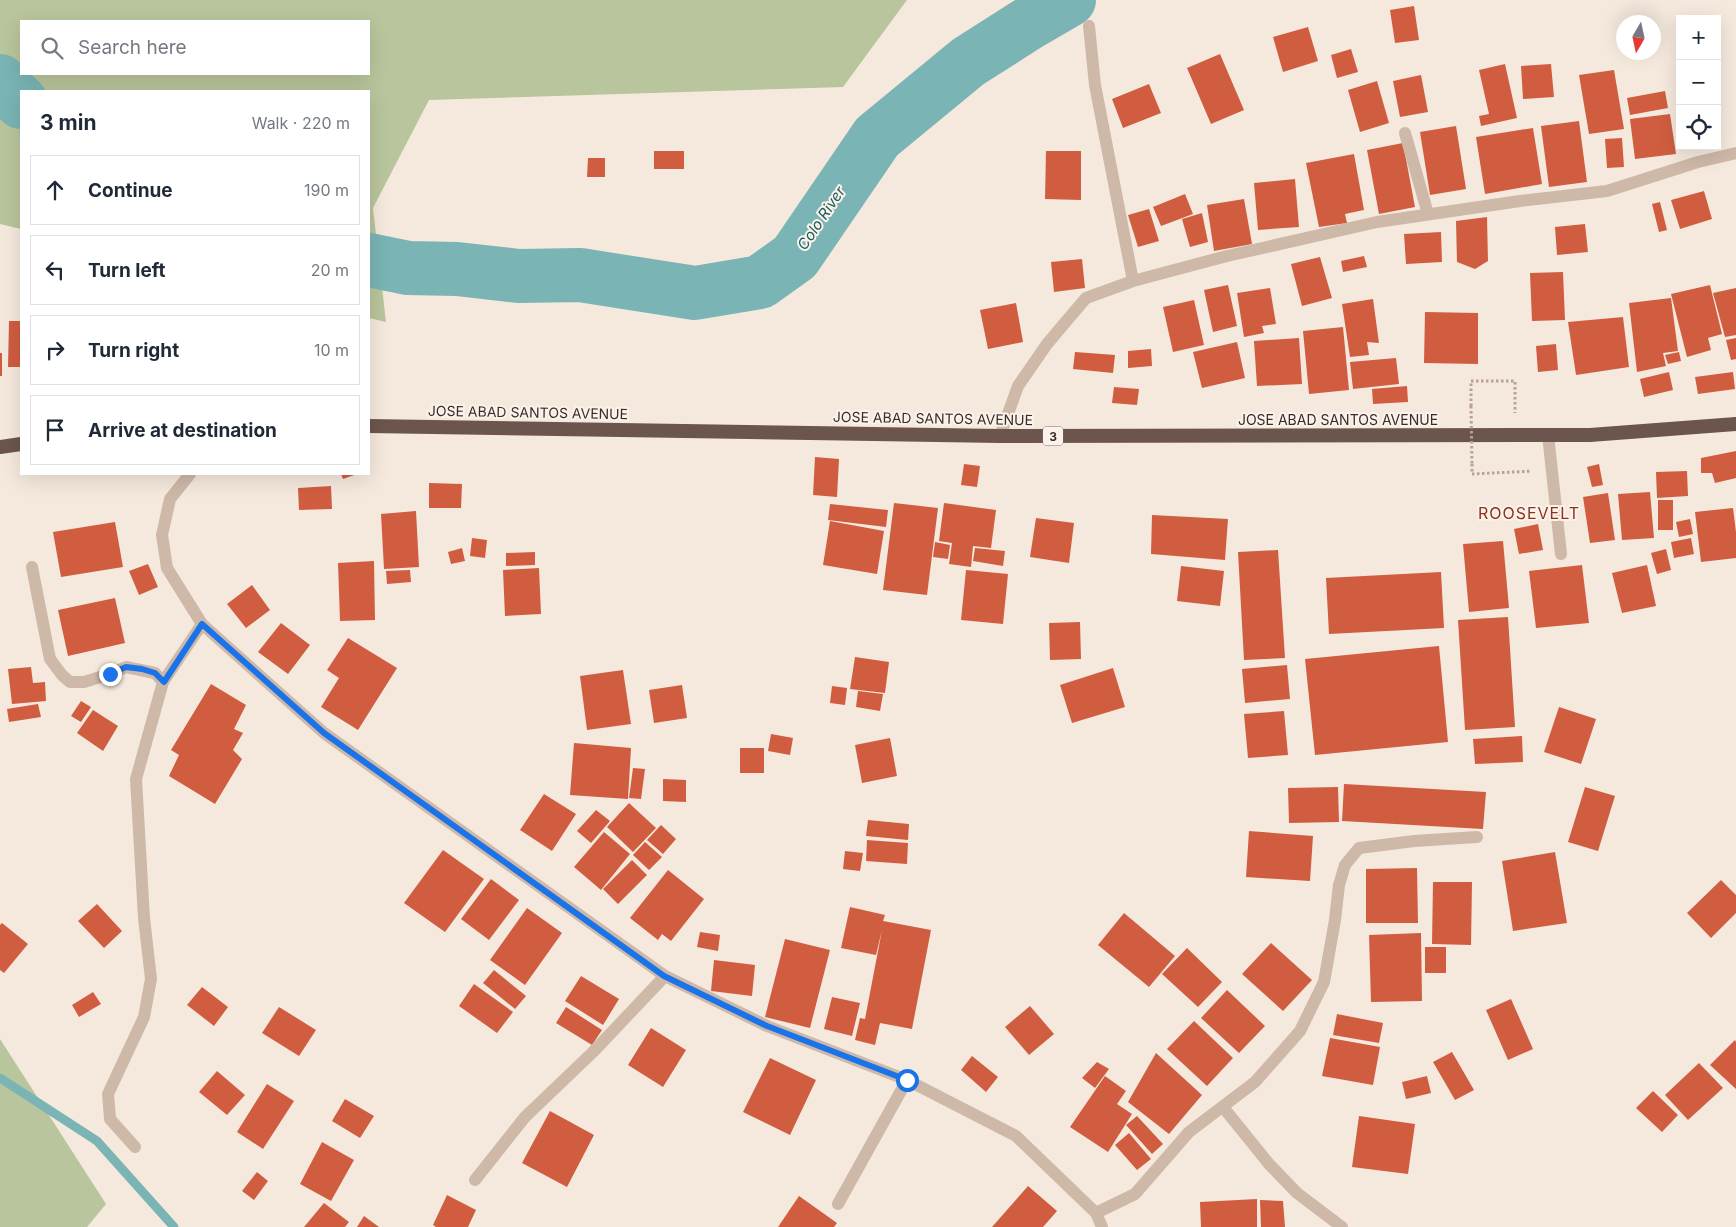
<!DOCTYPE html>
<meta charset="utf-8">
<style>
body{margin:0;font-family:Inter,sans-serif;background:#f6f6f7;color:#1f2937}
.controls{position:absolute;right:15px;top:15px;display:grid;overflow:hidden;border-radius:0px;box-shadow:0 5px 20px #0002}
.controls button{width:45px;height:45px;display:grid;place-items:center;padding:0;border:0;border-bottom:1px solid #e0e1e3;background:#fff;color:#1f2937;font:25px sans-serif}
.compass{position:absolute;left:1616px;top:15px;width:45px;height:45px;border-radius:50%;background:#fff;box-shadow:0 5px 20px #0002;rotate:189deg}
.stop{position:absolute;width:15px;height:15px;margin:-11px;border:4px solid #1a73e8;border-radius:50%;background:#fff}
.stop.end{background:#1a73e8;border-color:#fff;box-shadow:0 1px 5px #0008}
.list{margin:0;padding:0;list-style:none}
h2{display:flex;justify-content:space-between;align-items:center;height:65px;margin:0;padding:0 20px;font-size:21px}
h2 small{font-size:16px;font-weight:400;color:#747a83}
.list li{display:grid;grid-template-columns:32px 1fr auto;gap:15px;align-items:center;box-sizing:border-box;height:70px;margin:0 10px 10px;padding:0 10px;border:1px solid #e0e1e3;border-radius:0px}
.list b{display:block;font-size:19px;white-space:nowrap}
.list em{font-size:16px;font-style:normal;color:#747a83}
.icon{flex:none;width:28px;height:28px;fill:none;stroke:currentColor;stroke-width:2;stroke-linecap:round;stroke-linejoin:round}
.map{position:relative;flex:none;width:1736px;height:1227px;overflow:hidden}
.search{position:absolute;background:#fff;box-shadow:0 5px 20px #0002;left:20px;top:20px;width:350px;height:55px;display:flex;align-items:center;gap:12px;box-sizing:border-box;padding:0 18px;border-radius:0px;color:#747a83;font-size:19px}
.panel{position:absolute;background:#fff;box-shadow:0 5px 20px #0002;left:20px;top:90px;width:350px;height:385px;border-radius:0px}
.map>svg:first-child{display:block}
</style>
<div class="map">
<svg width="1736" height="1227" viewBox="0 0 1736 1227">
<rect width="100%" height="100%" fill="#f5e9dd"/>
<!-- green -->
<path fill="#b9c59c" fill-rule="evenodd" d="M0,0H907L843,87L429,100L373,208L386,322L369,318V91H21V229L0,224ZM21,21H369V74H21Z
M0,1039L106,1204L87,1227H0Z"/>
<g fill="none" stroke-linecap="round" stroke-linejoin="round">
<!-- stream -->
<path stroke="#7ab4b4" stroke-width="9" d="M0,1078L97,1141L174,1227"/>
<!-- river -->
<path stroke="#7ab4b4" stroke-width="54" d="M0,81L21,102
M369,260L408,268L457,269L519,276L580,275L695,293L760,282L795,257L877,137L968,62L1026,25L1069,0"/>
</g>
<!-- building -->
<path fill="#d05d40" d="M1414,6L1419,40L1395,43L1390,10Z
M1308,27L1318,61L1283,72L1273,37Z
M1351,49L1358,72L1337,78L1331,55Z
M1220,54L1244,110L1211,124L1187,68Z
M1505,64L1517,118L1481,126L1479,116L1489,114L1479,70Z
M1551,64L1554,97L1523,99L1521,66Z
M1614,70L1624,129L1589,134L1579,75Z
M1421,75L1428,112L1400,117L1393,81Z
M1377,81L1389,123L1360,132L1348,90Z
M1149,84L1161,113L1123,128L1112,99Z
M1665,91L1668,108L1630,115L1627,98Z
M1670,114L1676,154L1635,159L1630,119Z
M1579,121L1587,182L1549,187L1541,126Z
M1456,126L1466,189L1430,195L1420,132Z
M1533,128L1542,184L1485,194L1476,137Z
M1622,138L1624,167L1607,168L1605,139Z
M1403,143L1415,207L1379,214L1367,150Z
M654,151H684V169H654Z
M1046,151H1081V200L1045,199Z
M1354,154L1364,210L1345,214L1347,223L1319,227L1306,163Z
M588,158H605V177H587Z
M1295,179L1299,227L1258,230L1254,183Z
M1704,191L1712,219L1680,229L1671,200Z
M1185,194L1193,214L1161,226L1153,207Z
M1244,199L1252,244L1214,251L1207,205Z
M1660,202L1667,230L1659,232L1652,204Z
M1149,209L1159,241L1138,247L1128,215Z
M1202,213L1208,242L1190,247L1182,219Z
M1487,217L1488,261L1475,269L1457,262L1456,221Z
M1585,224L1588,252L1557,255L1555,227Z
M1441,232L1442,262L1406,264L1404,234Z
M1364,256L1367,267L1343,272L1341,261Z
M1320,257L1332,298L1302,306L1291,264Z
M1082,259L1085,288L1054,292L1051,262Z
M1563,272L1565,320L1532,321L1530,273Z
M1228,285L1237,326L1213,332L1204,290Z
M1710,285L1722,334L1708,338L1711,350L1687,357L1671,294Z
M1270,288L1276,324L1262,326L1264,333L1244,337L1237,293Z
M1736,288V335L1725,337L1713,293Z
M1671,298L1678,351L1663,353L1666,366L1637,372L1629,303Z
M1373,299L1379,343L1367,342L1369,355L1350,357L1342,304Z
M1194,300L1204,345L1173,352L1163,307Z
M1016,303L1023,342L988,349L980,310Z
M1425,312L1478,313V364L1424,363Z
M1623,317L1629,367L1576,375L1568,322Z
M9,321H21V367H8Z
M1343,327L1349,390L1309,394L1303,331Z
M1299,338L1302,384L1257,386L1254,341Z
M1736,338V359L1731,360L1726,340Z
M1237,342L1245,378L1202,388L1193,352Z
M1556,344L1558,370L1538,372L1536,346Z
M1151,349L1152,366L1128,368V351Z
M1075,352L1115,355L1113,373L1073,369Z
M1679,352L1681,361L1668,364L1665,355Z
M0,353H2V376H0Z
M1396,358L1399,384L1353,389L1350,362Z
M1669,372L1673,390L1644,397L1640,379Z
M1733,372L1735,389L1698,394L1695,377Z
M1407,386L1408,402L1373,404L1372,389Z
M1114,387L1139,389L1137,405L1112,403Z
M1736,451V478L1715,483L1712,473H1701V458Z
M815,457L839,459L837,497L813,495Z
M964,464L980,466L977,487L961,485Z
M1599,464L1603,485L1592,487L1587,467Z
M1687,471L1688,496L1657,498L1656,472Z
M341,474H357L343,479Z
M429,483L462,484L461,508H429Z
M331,486L332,509L299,510L298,488Z
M1650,492L1654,538L1622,540L1618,494Z
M1608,493L1615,540L1590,543L1583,497Z
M1658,500H1673V530H1658Z
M894,503L938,508L927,595L883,590Z
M944,503L996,510L991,548L973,546L971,567L949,564L952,543L939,541Z
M830,504L888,510L886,527L828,520Z
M1733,508L1736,532V558L1701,562L1695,512Z
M416,511L419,567L384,569L381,514Z
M1152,515L1228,519L1225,560L1151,554Z
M1036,518L1074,523L1069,563L1030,557Z
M1690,519L1693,534L1679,537L1676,522Z
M830,521L884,531L877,574L823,565Z
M115,522L123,567L61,577L53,532Z
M1538,524L1543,550L1519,554L1514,529Z
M472,538L487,540L485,558L470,556Z
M1691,538L1694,554L1674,558L1671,542Z
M1503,541L1509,608L1469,612L1463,544Z
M935,542L950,545L948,559L933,557Z
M462,548L465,561L451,564L448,552Z
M975,548L1005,551L1003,566L973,561Z
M1666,549L1671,570L1657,574L1651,553Z
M1278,550L1285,658L1244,660L1238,552Z
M535,552V565L506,566V553Z
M374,561L375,620L340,621L338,563Z
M148,564L158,587L139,595L129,571Z
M1582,565L1589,623L1536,628L1529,571Z
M1647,565L1656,606L1622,613L1612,573Z
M1181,566L1224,571L1220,606L1177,601Z
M539,568L541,614L505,616L503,570Z
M410,570L411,582L387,584L386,571Z
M966,570L1008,574L1003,624L961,620Z
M1441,572L1444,628L1329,634L1326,578Z
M252,585L270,610L246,628L227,604Z
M115,598L125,643L68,656L58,610Z
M1508,617L1515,727L1465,730L1458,620Z
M1080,622L1081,659L1050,660L1049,623Z
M281,623L310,645L288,674L258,652Z
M348,638L397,668L358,730L321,707L339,678L327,670Z
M1439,646L1448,742L1315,755L1305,659Z
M855,657L889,662L885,693L850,689Z
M1287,665L1290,699L1245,703L1242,669Z
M31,667L33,683L45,682L46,701L12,704L8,669Z
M1113,668L1125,707L1072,723L1060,685Z
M623,670L631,724L587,730L580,676Z
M211,684L246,705L234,729L243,733L233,750L242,759L215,804L169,776L179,755L171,750Z
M682,685L687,718L654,723L649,690Z
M832,686L847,688L845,705L830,703Z
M858,691L883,694L880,711L856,707Z
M81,701L91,707L81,722L71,716Z
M38,704L41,717L9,722L7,709Z
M1559,707L1596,719L1581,764L1544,752Z
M93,710L118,726L103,751L77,733Z
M1284,711L1288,755L1248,758L1244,714Z
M771,734L793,738L790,755L768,751Z
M1522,736L1523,762L1475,764L1473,739Z
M890,738L897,776L862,783L855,745Z
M574,743L631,748L628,799L570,795Z
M740,748H764V773H740Z
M633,768L645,769L641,799L629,798Z
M663,779L686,780V802L663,801Z
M1344,784L1486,792L1483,829L1342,821Z
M1338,787L1339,822L1289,823L1288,788Z
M1585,787L1615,796L1598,851L1568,842Z
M544,794L576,814L552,851L520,830Z
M629,803L656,828L633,852L607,827Z
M596,810L610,821L591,843L577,831Z
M868,820L909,824L908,840L866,836Z
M661,825L676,839L663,854L647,840Z
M1249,831L1313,836L1310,881L1246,877Z
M604,832L630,854L601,890L574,867Z
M867,840L908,843L907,864L866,861Z
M645,842L662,857L649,870L633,855Z
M443,850L484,879L445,932L404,903Z
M845,851L863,853L860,871L843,869Z
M1555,852L1567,923L1513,931L1502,861Z
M632,860L647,875L618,904L603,889Z
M1417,868L1418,923H1366V869Z
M668,870L704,899L671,941L662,934L658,940L630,918Z
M491,879L519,900L489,940L461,919Z
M1721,880L1736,895V913L1711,938L1687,913Z
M1433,882H1472L1471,945L1432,944Z
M97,904L122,931L104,948L78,921Z
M850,907L885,915L883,921L931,930L912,1029L880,1023L875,1045L855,1040L860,1018L865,1019L882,930L876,955L841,948Z
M527,908L562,933L525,985L490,960Z
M1124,913L1175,956L1149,987L1098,945Z
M2,923L28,944L4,973L0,970V925Z
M700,932L720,935L718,951L697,947Z
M1421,933L1422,1001L1371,1002L1369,935Z
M785,939L830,950L810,1028L765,1017Z
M1271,943L1312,980L1283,1011L1242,974Z
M1425,947H1446V973H1425Z
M1187,948L1222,982L1198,1007L1162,974Z
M714,960L755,965L752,996L711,991Z
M494,970L526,996L515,1009L483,983Z
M581,976L619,999L603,1025L565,1001Z
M474,984L513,1012L497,1033L459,1006Z
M202,987L228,1007L214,1026L187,1005Z
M1227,990L1265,1026L1239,1053L1201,1018Z
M93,992L101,1004L79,1017L72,1005Z
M832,997L860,1003L852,1036L824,1029Z
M1511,999L1533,1049L1508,1060L1486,1010Z
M1030,1006L1054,1034L1029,1055L1005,1027Z
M279,1007L316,1030L299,1056L262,1033Z
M566,1007L602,1030L592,1045L556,1023Z
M1337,1014L1383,1023L1379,1043L1333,1035Z
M1194,1021L1233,1058L1207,1086L1167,1049Z
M651,1028L686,1050L663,1087L628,1065Z
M1330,1038L1380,1047L1373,1085L1322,1076Z
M1735,1040L1736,1042V1089L1710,1065Z
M1452,1052L1474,1090L1455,1100L1433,1062Z
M1156,1053L1202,1095L1169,1134L1128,1102Z
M972,1056L998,1077L986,1092L961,1070Z
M770,1058L816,1080L790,1135L743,1112Z
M1097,1062L1109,1069L1095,1088L1082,1078Z
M1699,1063L1723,1088L1688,1120L1665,1095Z
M217,1071L245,1095L227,1115L199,1092Z
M1105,1076L1126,1091L1117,1104L1132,1114L1108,1152L1070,1127Z
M1427,1076L1431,1093L1406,1099L1402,1082Z
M267,1084L294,1101L263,1149L237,1132Z
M1653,1091L1678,1115L1662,1132L1636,1108Z
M345,1099L374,1116L360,1138L332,1121Z
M550,1111L594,1135L567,1187L522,1163Z
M1137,1116L1163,1144L1152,1154L1126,1125Z
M1359,1116L1415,1124L1408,1174L1352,1167Z
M1129,1133L1151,1159L1137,1170L1115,1145Z
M322,1142L354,1160L331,1201L300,1184Z
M257,1172L268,1181L254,1200L242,1191Z
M1028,1186L1057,1211L1043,1227H992Z
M447,1195L476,1210L468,1227H436L433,1225Z
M799,1196L837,1223L834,1227H778Z
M1257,1199V1227H1201L1200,1202Z
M1260,1200L1283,1201L1285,1227H1261Z
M324,1203L349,1222L345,1227H304Z
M364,1216L379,1227H357Z"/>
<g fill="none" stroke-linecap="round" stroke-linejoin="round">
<!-- path -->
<path stroke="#baa192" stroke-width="3" stroke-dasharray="2.5 2.5" stroke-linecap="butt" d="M1471,406V381H1515V413
M1472,464V474L1532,471"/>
<!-- service -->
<path stroke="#ceb8a8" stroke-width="12" d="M1405,133L1428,214
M1548,435L1561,554
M1223,1107L1269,1164L1297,1193L1342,1227
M838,1204L907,1080"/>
<!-- minor -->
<path stroke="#ceb8a8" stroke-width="12" d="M1089,26L1095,85L1133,281
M1000,436L1018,386L1047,344L1086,298L1133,281L1227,256L1377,222L1520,201L1607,191L1698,162L1736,153
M190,474L170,499L162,535L167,568L202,624L324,733L665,976L767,1026L907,1080L1016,1136L1096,1213L1102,1227
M32,567L50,659L62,675L70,682H84L110,674L126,667L155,673L163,682
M135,1147L110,1119L108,1094L144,1017L151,979L144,918L136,779L163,682L202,624
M475,1180L525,1117L593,1052L665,976
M1096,1213L1135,1194L1189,1132L1255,1082L1300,1031L1324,982L1335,920L1339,885L1345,865L1359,848L1414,841L1477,837"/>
<!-- trunk -->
<path stroke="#6c554c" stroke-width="14" d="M369,426L1000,436L1548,435H1590L1736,424
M0,447L21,444"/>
<!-- path-bridge -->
<path stroke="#baa192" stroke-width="3" stroke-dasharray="2.5 2.5" stroke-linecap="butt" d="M1471,406L1472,464"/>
</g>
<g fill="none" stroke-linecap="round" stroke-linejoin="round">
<!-- route -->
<path stroke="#1a73e8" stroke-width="6" d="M110,674L126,667L142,669L155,673L164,682L202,624L324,733L664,976L767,1026L907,1080"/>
</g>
<g text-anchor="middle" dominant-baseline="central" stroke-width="4" stroke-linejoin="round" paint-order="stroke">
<!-- shield labels -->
<rect fill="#fbf3eb" stroke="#746863" stroke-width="1" x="1043" y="426.5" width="20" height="19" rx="4"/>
<g font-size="12" font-weight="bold" fill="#3a2d29">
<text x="1053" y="436">3</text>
</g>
<!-- street labels -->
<g font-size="14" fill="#3a2d29" stroke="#fbf3eb">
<text transform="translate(528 412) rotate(1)">JOSE ABAD SANTOS AVENUE</text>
<text transform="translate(933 418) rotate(1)">JOSE ABAD SANTOS AVENUE</text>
<text x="1338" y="419">JOSE ABAD SANTOS AVENUE</text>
</g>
<!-- water labels -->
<g font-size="15" font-style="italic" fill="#1a5e60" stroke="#fbf3eb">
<text transform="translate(821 218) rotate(-56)">Colo River</text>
</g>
<!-- quarter labels -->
<g font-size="16" letter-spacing="1" fill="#90311b" stroke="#fbf3eb">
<text x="1529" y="513">ROOSEVELT</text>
</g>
</g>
</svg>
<div class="controls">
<button>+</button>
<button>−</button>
<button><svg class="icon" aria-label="locate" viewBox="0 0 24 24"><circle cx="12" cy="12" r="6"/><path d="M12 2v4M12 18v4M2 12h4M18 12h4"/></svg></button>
</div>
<svg class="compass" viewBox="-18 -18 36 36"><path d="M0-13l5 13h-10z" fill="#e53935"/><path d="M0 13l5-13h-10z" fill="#747a83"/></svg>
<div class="stop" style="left:907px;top:1080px"></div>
<div class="stop end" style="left:110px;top:674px"></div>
<div class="search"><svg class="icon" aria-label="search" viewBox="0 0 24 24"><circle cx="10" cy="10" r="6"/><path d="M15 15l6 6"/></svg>Search here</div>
<section class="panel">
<h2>3 min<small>Walk · 220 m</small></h2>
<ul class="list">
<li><svg class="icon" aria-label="ahead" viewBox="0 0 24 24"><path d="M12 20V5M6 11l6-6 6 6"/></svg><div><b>Continue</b></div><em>190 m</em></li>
<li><svg class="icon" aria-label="left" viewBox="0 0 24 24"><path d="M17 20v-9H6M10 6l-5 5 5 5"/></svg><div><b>Turn left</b></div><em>20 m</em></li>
<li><svg class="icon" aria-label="right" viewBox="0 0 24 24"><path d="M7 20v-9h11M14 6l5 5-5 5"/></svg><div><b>Turn right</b></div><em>10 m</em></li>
<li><svg class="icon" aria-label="arrive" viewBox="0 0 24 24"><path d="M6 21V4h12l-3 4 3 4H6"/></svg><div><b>Arrive at destination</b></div></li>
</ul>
</section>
</div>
